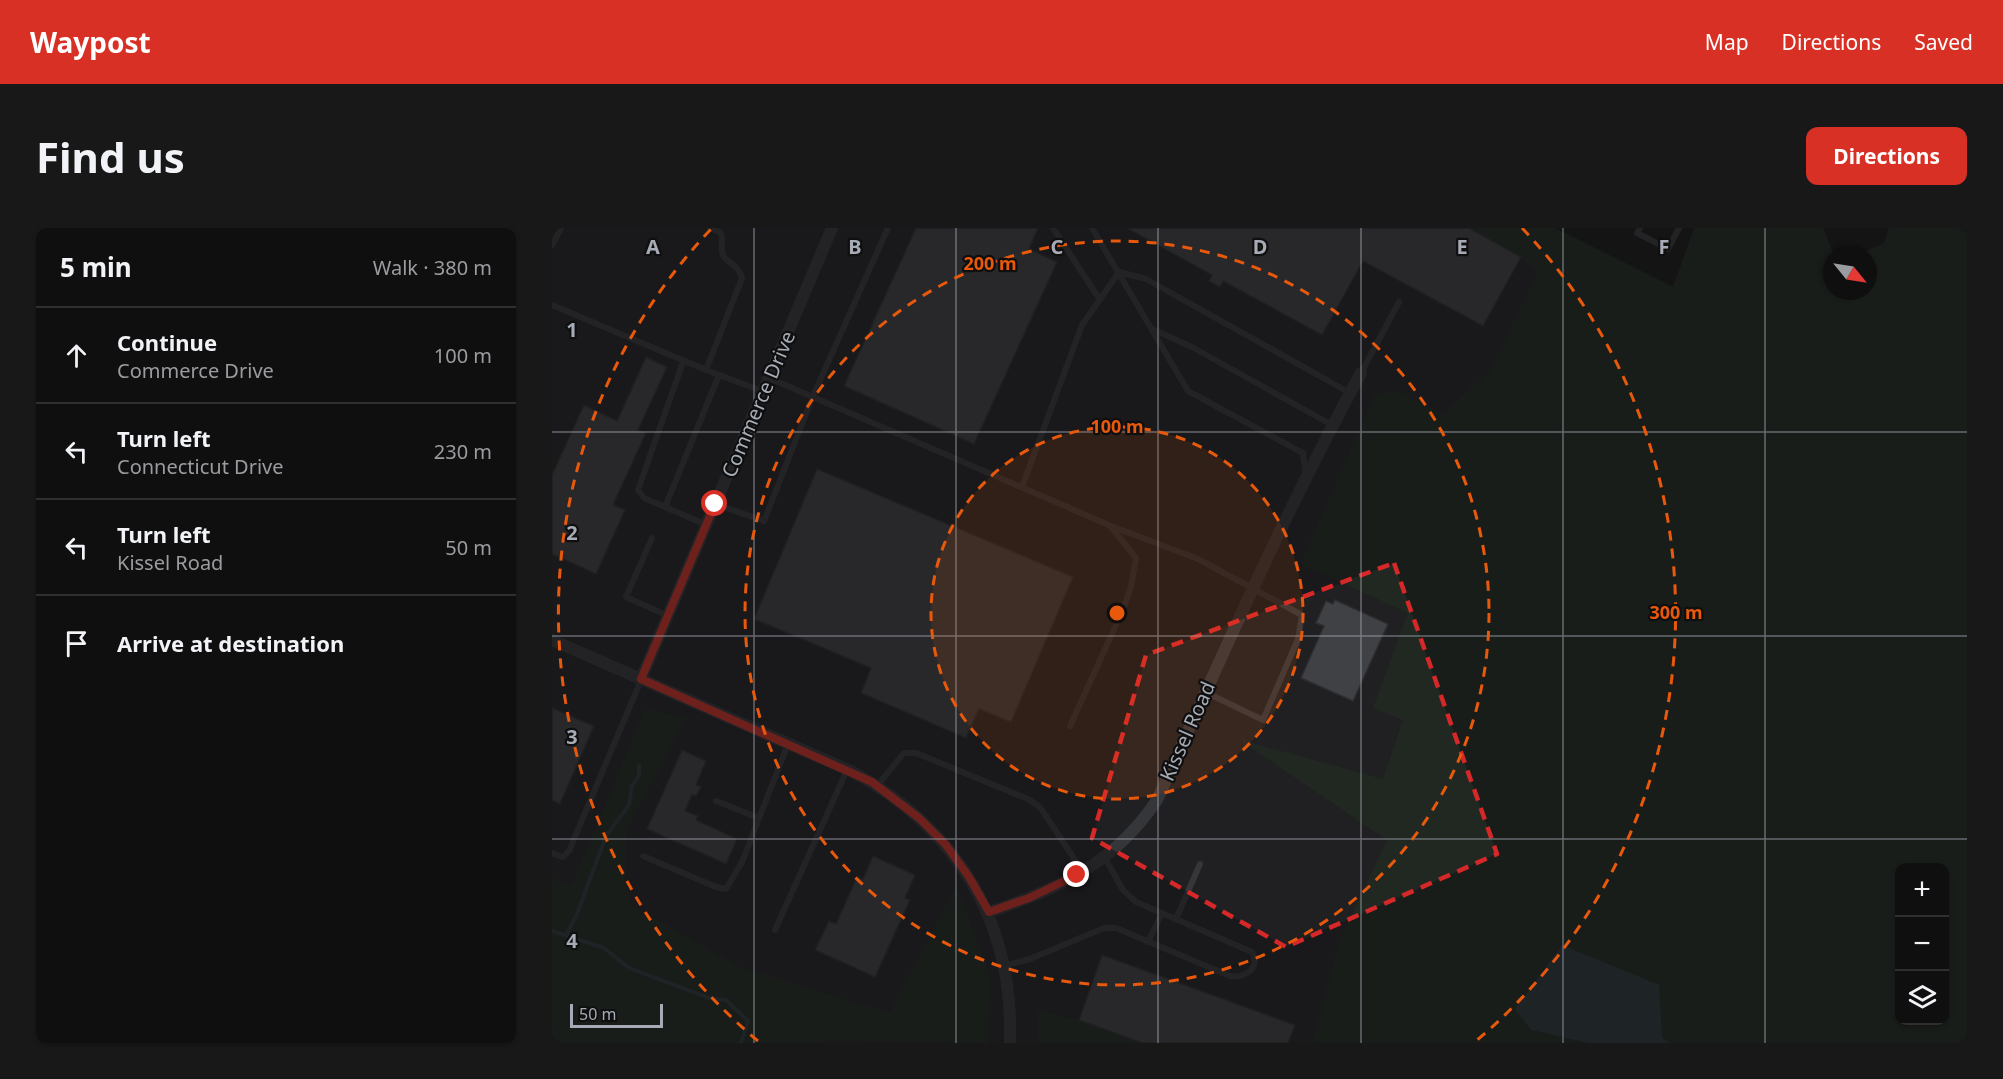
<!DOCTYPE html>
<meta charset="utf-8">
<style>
body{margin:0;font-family:"Noto Sans",sans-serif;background:#181819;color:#f1f3f6}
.controls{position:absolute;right:18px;bottom:18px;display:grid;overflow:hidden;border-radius:12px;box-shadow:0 2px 4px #0004}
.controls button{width:54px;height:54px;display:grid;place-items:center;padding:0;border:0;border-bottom:2px solid #2f2f30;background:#0f0f10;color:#f1f3f6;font:30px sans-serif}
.compass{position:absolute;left:1271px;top:18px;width:54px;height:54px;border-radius:50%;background:#0f0f10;box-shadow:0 2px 4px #0004;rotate:120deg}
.scale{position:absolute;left:18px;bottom:15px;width:93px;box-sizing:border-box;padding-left:6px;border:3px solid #a6abb5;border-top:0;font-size:16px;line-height:21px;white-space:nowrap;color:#a6abb5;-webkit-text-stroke:4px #0f0f10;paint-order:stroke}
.stop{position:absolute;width:18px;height:18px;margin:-14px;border:4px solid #d93025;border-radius:50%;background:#fff}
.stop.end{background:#d93025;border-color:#fff;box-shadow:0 2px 6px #0008}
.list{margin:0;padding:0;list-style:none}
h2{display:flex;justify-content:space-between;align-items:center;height:78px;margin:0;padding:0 24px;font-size:26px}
h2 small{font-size:20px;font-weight:400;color:#9b9c9f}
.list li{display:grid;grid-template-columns:39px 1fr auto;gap:18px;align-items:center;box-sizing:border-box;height:96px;padding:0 24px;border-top:2px solid #2f2f30}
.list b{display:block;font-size:22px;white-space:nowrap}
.list p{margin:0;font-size:20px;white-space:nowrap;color:#9b9c9f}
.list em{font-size:20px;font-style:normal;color:#9b9c9f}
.icon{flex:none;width:33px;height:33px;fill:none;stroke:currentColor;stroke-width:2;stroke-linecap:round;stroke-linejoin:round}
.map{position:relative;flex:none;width:1415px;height:815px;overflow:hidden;border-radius:12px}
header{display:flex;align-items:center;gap:36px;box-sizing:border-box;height:84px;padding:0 30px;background:#d93025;color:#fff}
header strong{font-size:28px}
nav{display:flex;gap:33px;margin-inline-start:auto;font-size:21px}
.intro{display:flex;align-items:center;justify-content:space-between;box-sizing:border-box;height:144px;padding:0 36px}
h1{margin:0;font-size:42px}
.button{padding:15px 27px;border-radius:12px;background:#d93025;color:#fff;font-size:21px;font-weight:700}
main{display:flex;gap:36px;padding:0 36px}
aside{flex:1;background:#0f0f10;border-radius:12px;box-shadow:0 2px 4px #0004}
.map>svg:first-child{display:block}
</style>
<header>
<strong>Waypost</strong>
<nav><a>Map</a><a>Directions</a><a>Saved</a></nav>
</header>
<div class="intro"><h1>Find us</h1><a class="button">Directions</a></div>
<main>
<aside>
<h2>5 min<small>Walk · 380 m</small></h2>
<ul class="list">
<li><svg class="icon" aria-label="ahead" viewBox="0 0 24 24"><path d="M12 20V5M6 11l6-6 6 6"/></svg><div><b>Continue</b><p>Commerce Drive</p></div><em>100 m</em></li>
<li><svg class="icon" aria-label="left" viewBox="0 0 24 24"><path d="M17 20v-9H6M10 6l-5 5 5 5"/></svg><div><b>Turn left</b><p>Connecticut Drive</p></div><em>230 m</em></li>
<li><svg class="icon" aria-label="left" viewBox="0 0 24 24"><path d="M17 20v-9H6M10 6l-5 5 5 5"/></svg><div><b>Turn left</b><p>Kissel Road</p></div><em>50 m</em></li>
<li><svg class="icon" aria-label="arrive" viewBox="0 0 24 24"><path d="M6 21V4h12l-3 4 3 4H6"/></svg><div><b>Arrive at destination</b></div></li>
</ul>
</aside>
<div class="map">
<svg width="1415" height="815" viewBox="0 0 1415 815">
<rect width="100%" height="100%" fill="#141415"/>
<!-- built -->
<path fill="#202022" d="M0,0H978L1096,69L805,815H0Z"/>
<!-- green -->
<path fill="#202821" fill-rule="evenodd" d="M917,0H1003L1121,59L1142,0H1271L1281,25L1285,27H1280V63H1316V27H1305L1332,15L1337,0H1415V815H1119L1110,811L979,802L1036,815H761L787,713L835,612L686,511L831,551L851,492L821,480L856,385L749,336L822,168L843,163L891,186L938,143L986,44L969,29ZM1348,640H1392V792H1348Z
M93,481L133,490L74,603L73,653L80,678L185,738L338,785L404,658L438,749L435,815L272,812V815H0V650L20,657Z
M485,782L527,792L590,815H486Z"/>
<!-- water -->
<path fill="#2c353b" d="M1010,717L1107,757L1110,810L1119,815H1036L979,802L963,781Z"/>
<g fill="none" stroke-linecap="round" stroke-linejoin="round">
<!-- stream -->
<path stroke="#2c353b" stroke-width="4" d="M0,703L52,720L77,740L157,770L174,772L196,793L189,815
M14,707L25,686L54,608L77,577L80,558L87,547V537"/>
</g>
<!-- building -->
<path fill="#404145" stroke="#2e2e31" stroke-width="1.5" d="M364,0H486L477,21L505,34L422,216L292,158Z
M575,0H917L969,29L931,98L811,33L770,107L671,53L668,59L657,53L660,47Z
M94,129L115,139L86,202L94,205L61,277L73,282L44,346L0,326V247L32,177L65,193Z
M265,241L521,349L459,494L427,481L414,510L309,465L319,440L202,391Z
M783,372L836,396L801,473L749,450L772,398L764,395L774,373L781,376Z
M0,480L42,498L8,576L0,572Z
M130,522L154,533L144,557L149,559L144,568L140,567L133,583L146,588L144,592L185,611L174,636L95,601Z
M321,628L363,647L353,670L358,672L323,749L263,722L277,693L284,696L305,649L311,651Z
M550,727L743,797L736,815H590L527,792Z"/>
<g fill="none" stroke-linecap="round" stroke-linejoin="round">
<!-- service -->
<path stroke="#35363a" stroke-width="6" d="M158,0L169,5C172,13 167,22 172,29C179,37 187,38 190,50L154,142L210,163
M501,0L548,72
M540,0L636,163L751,225L754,247
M1088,0L1085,5L1116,21L1127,0
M0,17L9,0
M0,77L154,142
M600,101L640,119L780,197
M131,134L86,262L92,270L155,297
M809,145L847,74
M217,150L559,298L646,331L750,387L746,411L711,492L653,464
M470,259L530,97L567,44L594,51L798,165
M163,276L212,293L261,168L336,0
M113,279L167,147
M100,310L74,369L116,388
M518,498L570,384L579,359L584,330L559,299
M325,558L352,525H364L476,571L488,579L531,644
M164,573L207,590
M0,625L11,629L17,623L89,452
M91,628L164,659L174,661L190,634L236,516
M624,691L648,636
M223,702L295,542
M596,714L610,685
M451,738L478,731L552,700H564L678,748C692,750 709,741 700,724L584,674L571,662L553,630"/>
<!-- minor -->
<path stroke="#35363a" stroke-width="12" d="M0,412L301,544C406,601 462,695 458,815
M89,451L280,0
M437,684C507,661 563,635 605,572C670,428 733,283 809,145"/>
</g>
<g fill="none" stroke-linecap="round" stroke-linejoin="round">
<!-- route -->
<path stroke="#d93025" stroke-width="8" d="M163,276L89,451L320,554L367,590L394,617L417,649L437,684L477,670L525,647"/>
</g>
<!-- marked area -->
<path d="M0 0H1415V815H0ZM842,335L945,626L734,719L540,610L594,427Z" fill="#141415" fill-opacity=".55" fill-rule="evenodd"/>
<path fill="none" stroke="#d62828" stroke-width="4.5" stroke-dasharray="12 8" stroke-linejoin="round" d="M842,335L945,626L734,719L540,610L594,427Z"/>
<!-- grid -->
<path fill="none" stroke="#a6abb5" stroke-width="1.5" stroke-opacity="0.55" d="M202,0V815M404,0V815M606,0V815M809,0V815M1011,0V815M1213,0V815M0,204H1415M0,408H1415M0,611H1415"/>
<!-- distance rings -->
<circle cx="565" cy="385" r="186" fill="#e8590c" fill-opacity=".12"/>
<g fill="none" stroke="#e8590c" stroke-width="3" stroke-dasharray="10 8">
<circle cx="565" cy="385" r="186"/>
<circle cx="565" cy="385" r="372"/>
<path d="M206 813A559 559 0 0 1 160 0M970 0A559 559 0 0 1 924 813"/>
</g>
<g text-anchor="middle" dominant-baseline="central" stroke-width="4.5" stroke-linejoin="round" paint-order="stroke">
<!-- street labels -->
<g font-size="20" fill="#a6abb5" stroke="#0f0f10">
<text transform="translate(206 176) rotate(-67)">Commerce Drive</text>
<text transform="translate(635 503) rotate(-66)">Kissel Road</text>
</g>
</g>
<g font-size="20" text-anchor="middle" font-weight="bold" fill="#a6abb5" stroke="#0f0f10" stroke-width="4.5" stroke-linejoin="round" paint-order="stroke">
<text x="101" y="26">A</text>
<text x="303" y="26">B</text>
<text x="505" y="26">C</text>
<text x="708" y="26">D</text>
<text x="910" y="26">E</text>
<text x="1112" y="26">F</text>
<text x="20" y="109">1</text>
<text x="20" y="312">2</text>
<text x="20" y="516">3</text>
<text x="20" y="720">4</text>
</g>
<circle cx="565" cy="385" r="9" fill="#e8590c" stroke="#0f0f10" stroke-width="3"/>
<g font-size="18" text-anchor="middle" font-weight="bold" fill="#e8590c" stroke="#0f0f10" stroke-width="4.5" stroke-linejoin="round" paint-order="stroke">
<text x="438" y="42">200 m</text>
<text x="565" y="205">100 m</text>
<text x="1124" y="391">300 m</text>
</g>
</svg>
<div class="controls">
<button>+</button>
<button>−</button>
<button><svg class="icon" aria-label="layers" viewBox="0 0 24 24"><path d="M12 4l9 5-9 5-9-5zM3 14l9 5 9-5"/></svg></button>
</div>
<svg class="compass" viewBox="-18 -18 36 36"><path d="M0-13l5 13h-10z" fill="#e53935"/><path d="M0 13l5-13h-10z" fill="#9b9c9f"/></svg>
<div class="scale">50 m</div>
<div class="stop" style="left:163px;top:276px"></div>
<div class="stop end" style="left:525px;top:647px"></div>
</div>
</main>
